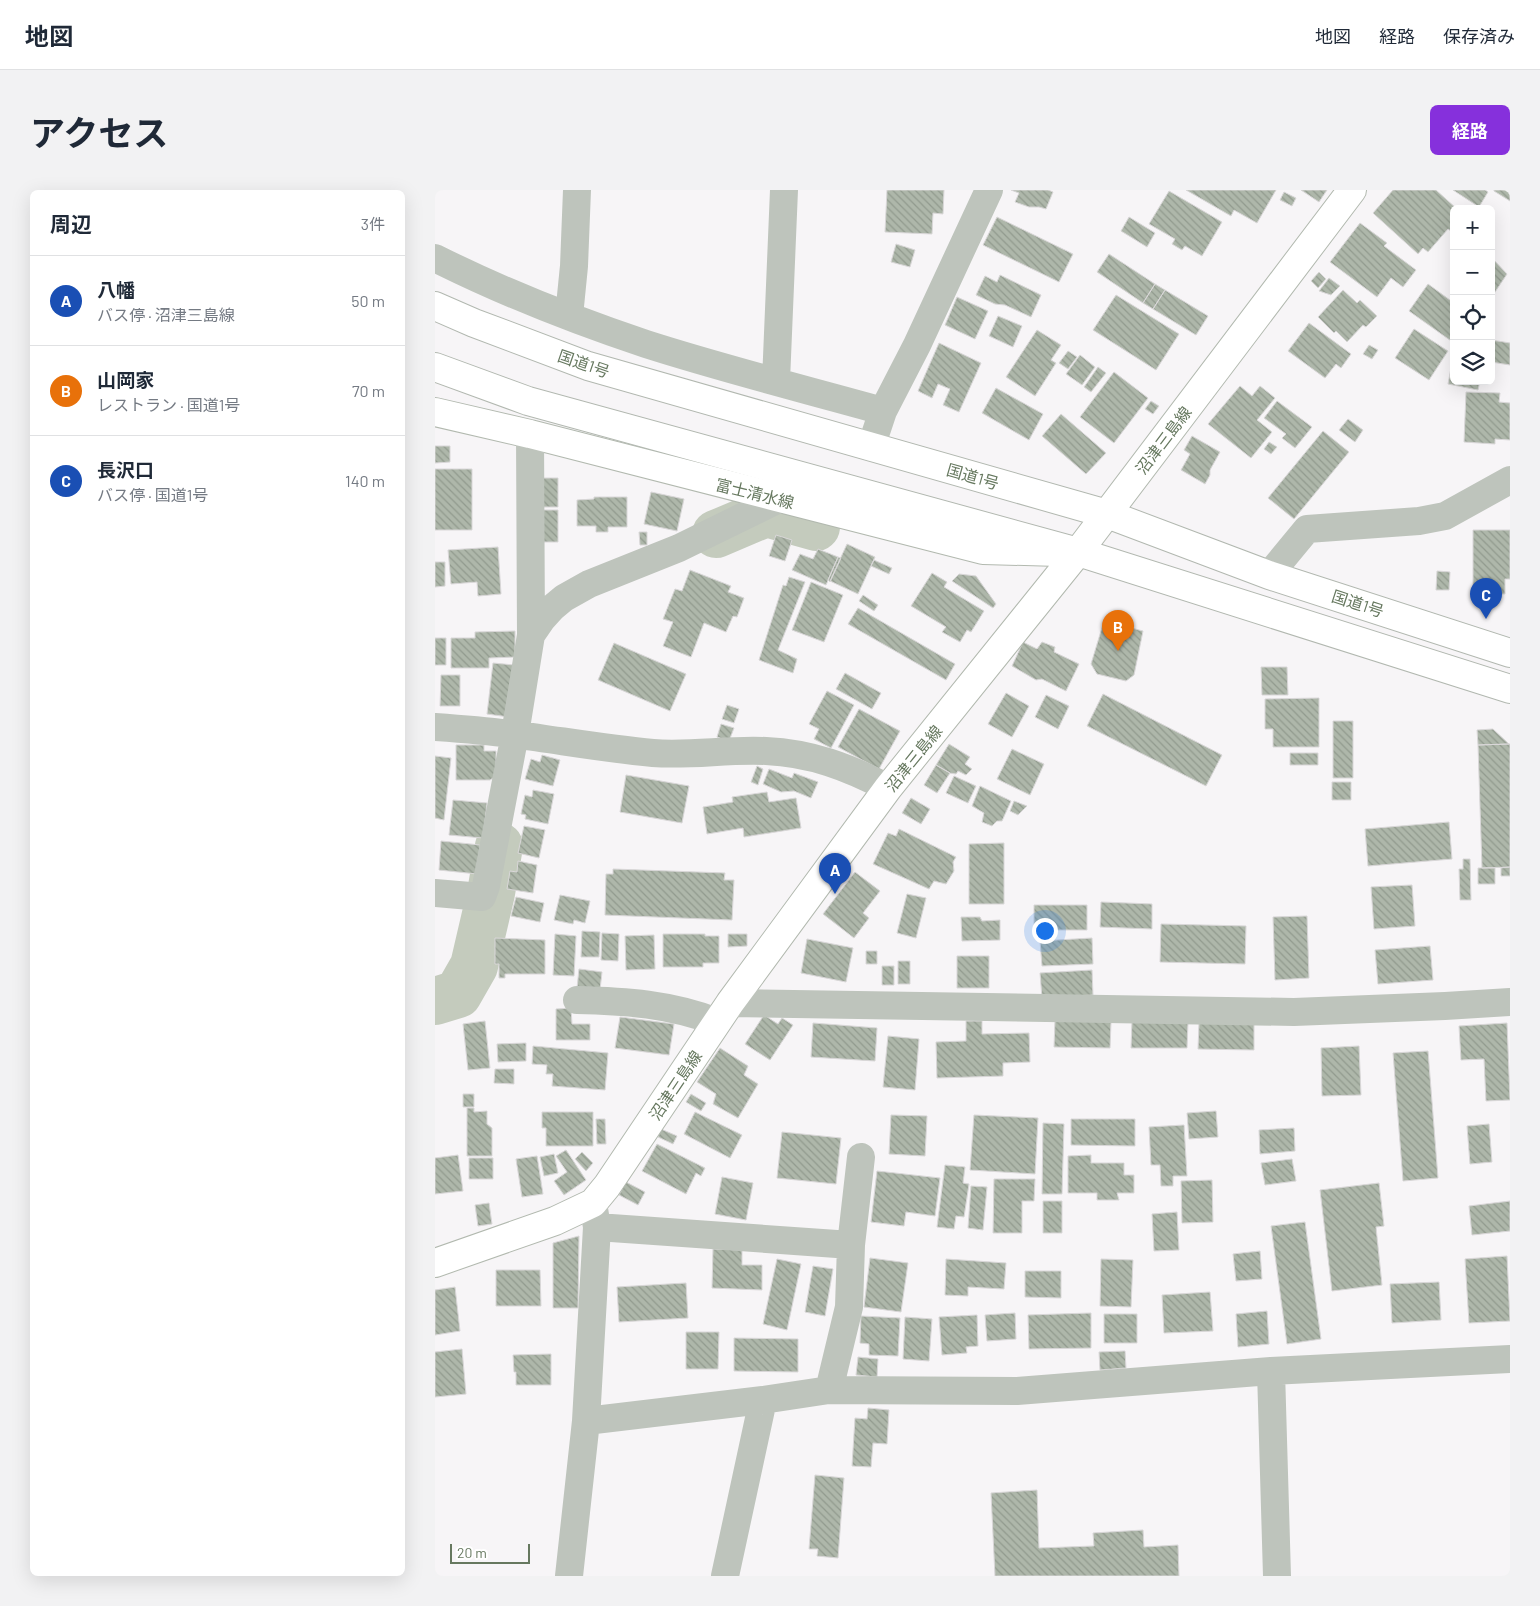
<!DOCTYPE html>
<html lang="ja">
<meta charset="utf-8">
<style>
body{margin:0;font-family:Barlow,"Noto Sans JP",sans-serif;background:#f2f2f3;color:#1f2937}
.controls{position:absolute;right:15px;top:15px;display:grid;overflow:hidden;border-radius:8px;box-shadow:0 5px 20px #0002}
.controls button{width:45px;height:45px;display:grid;place-items:center;padding:0;border:0;border-bottom:1px solid #e0e1e3;background:#fff;color:#1f2937;font:25px sans-serif}
.scale{position:absolute;left:15px;bottom:12px;width:80px;box-sizing:border-box;padding-left:5px;border:2px solid #66785f;border-top:0;font-size:14px;line-height:18px;white-space:nowrap;color:#66785f;-webkit-text-stroke:4px #fff;paint-order:stroke}
.you{position:absolute;left:609px;top:740px;width:18px;height:18px;margin:-12px;border:4px solid #fff;border-radius:50%;background:#1a73e8;box-shadow:0 0 0 8px #1a73e833}
.badge{display:grid;place-items:center;width:32px;height:32px;border-radius:50%;background:#8630dc;color:#fff;font-size:16px;font-weight:700}
.pin{position:absolute;translate:-50% -41px;filter:drop-shadow(0 1px 2px #0008)}
.pin::after{content:'';position:absolute;top:26px;width:18px;height:15px;background:inherit;clip-path:polygon(0 0,100% 0,50% 100%)}
.list{margin:0;padding:0;list-style:none}
h2{display:flex;justify-content:space-between;align-items:center;height:65px;margin:0;padding:0 20px;font-size:21px}
h2 small{font-size:16px;font-weight:400;color:#747a83}
.list li{display:grid;grid-template-columns:32px 1fr auto;gap:15px;align-items:center;box-sizing:border-box;height:90px;padding:0 20px;border-top:1px solid #e0e1e3}
.list b{display:block;font-size:19px;white-space:nowrap}
.list p{margin:0;font-size:16px;white-space:nowrap;color:#747a83}
.list em{font-size:16px;font-style:normal;color:#747a83}
.icon{flex:none;width:28px;height:28px;fill:none;stroke:currentColor;stroke-width:2;stroke-linecap:round;stroke-linejoin:round}
.map{position:relative;flex:none;width:1075px;height:1386px;overflow:hidden;border-radius:8px}
header{display:flex;align-items:center;gap:30px;box-sizing:border-box;height:70px;padding:0 25px;background:#fff;border-bottom:1px solid #e0e1e3}
header strong{font-size:24px}
nav{display:flex;gap:28px;margin-inline-start:auto;font-size:18px}
.intro{display:flex;align-items:center;justify-content:space-between;box-sizing:border-box;height:120px;padding:0 30px}
h1{margin:0;font-size:35px}
.button{padding:12px 22px;border-radius:8px;background:#8630dc;color:#fff;font-size:18px;font-weight:700}
main{display:flex;gap:30px;padding:0 30px}
aside{flex:1;background:#fff;border-radius:8px;box-shadow:0 5px 20px #0002}
.map>svg:first-child{display:block}
</style>
<header>
<strong>地図</strong>
<nav><a>地図</a><a>経路</a><a>保存済み</a></nav>
</header>
<div class="intro"><h1>アクセス</h1><a class="button">経路</a></div>
<main>
<aside>
<h2>周辺<small>3件</small></h2>
<ul class="list">
<li><span class="badge" style="background:#1a4fb4">A</span><div><b>八幡</b><p>バス停 · 沼津三島線</p></div><em>50 m</em></li>
<li><span class="badge" style="background:#e8710a">B</span><div><b>山岡家</b><p>レストラン · 国道1号</p></div><em>70 m</em></li>
<li><span class="badge" style="background:#1a4fb4">C</span><div><b>長沢口</b><p>バス停 · 国道1号</p></div><em>140 m</em></li>
</ul>
</aside>
<div class="map">
<svg width="1075" height="1386" viewBox="0 0 1075 1386">
<defs>
<pattern id="building-back-hatch" width="6" height="6" patternUnits="userSpaceOnUse" patternTransform="scale(1.25)"><rect width="6" height="6" fill="#aeb7aa"/><path d="M-1 5l2 2M0 0l6 6M5-1l2 2" fill="none" stroke="#919a8e"/></pattern>
</defs>
<rect width="100%" height="100%" fill="#f7f5f7"/>
<g fill="none" stroke-linecap="round" stroke-linejoin="round">
<!-- river -->
<path stroke="#c4cbbd" stroke-width="48" d="M281,344L331,323L381,337
M0,811L23,804L39,776L56,703L64,656"/>
</g>
<!-- building -->
<path fill="url(#building-back-hatch)" stroke="#d9d7d8" d="M452,0H509L508,24L498,23L497,44L450,42Z
M576,0H613L618,2L611,19L604,17H594L580,12L584,3Z
M751,0H841L822,33L799,20L796,26Z
M866,0H892L884,12Z
M958,0H1001L1022,19H1019V39L1016,41L1013,39L993,62L988,58L983,64L938,23Z
M1018,0H1050L1053,2L1044,17Z
M1075,0V11L1059,1V0Z
M734,1L787,32L767,66L750,56L747,60L737,54L740,49L714,34Z
M849,2L861,8L857,16L845,10Z
M562,27L638,64L624,92L548,55Z
M694,27L720,43L712,57L686,41Z
M925,33L952,53L949,56L981,80L968,97L956,88L942,107L895,72Z
M461,54L480,60L475,77L456,72Z
M674,64L720,94L708,113L662,82Z
M1056,67L1072,84L1056,108Z
M884,82L891,89L883,98L876,91Z
M565,85L606,105L596,127L570,115L560,114L541,105L550,86L562,92Z
M894,88L905,96L896,105L884,101Z
M720,94L730,100L718,119L708,113Z
M993,94L1019,113V153L974,121Z
M730,100L773,126L761,145L718,119Z
M908,100L922,113L925,110L942,126L931,137L928,135L912,152L901,141L899,143L883,127Z
M681,105L744,144L721,180L658,140Z
M522,107L553,121L540,149L510,135Z
M563,126L587,136L578,157L554,146Z
M874,133L916,164L906,178L901,174L890,188L853,161Z
M979,139L1013,161L994,190L960,168Z
M602,140L626,155L616,170L621,173L600,206L571,187Z
M1056,150L1075,153V175L1056,172Z
M504,153L546,173L524,222L508,215L515,199L503,194L497,208L483,201Z
M934,155L943,160L937,169L928,164Z
M633,161L642,167L633,179L624,173Z
M645,165L660,177L647,195L631,184Z
M663,177L671,183L656,202L649,197Z
M1016,178L1019,179V191H1045L1043,200L1013,194Z
M679,182L713,208L679,253L645,227Z
M805,196L817,206L825,196L840,208L822,230L837,242L816,268L773,234Z
M561,198L608,224L594,250L547,223Z
M1031,202L1065,203L1064,212L1075,213V250L1060,249V254L1029,252Z
M716,211L724,216L718,224L710,219Z
M842,211L877,237L860,258L847,248L851,244L829,228Z
M626,224L671,263L651,284L607,246Z
M913,229L928,240L920,252L904,240Z
M888,241L914,262L859,329L833,308Z
M757,246L785,262L775,280V285L770,294L746,280L755,264L749,260Z
M834,252L842,257L836,264L829,259Z
M0,256H15V272L0,273Z
M0,279H37V340H0Z
M104,288H123V317H100Z
M216,302L249,309L242,341L209,334Z
M159,307H192V337H173V342H161V336H142V310L159,309Z
M104,320H123V352H101Z
M1038,340H1075V389H1070V404H1038Z
M204,342H212V355H205Z
M341,345L357,350L350,371L334,366Z
M412,354L440,367L423,404L395,391Z
M63,357L66,404L43,406L42,392L16,394L13,360Z
M383,359L403,367L391,395L357,380L365,364L378,369Z
M403,367L406,368L395,392L393,390Z
M439,370L457,378L454,384L436,376Z
M0,372H10V396L0,397Z
M255,380L296,396L293,402L309,408L302,427L298,426L291,442L269,433L256,467L228,456L238,432L228,429L240,399L247,401Z
M1002,381L1015,382L1014,400H1001Z
M497,383L512,392L509,397L549,421L536,442L532,440L525,452L507,442L511,437L476,416Z
M524,384L541,386L561,414L558,418L517,391Z
M354,387L370,392L343,460L362,469L358,483L324,470L348,395L351,396Z
M376,392L408,405L389,452L357,440Z
M428,405L443,415L439,421L424,411Z
M423,418L520,474L511,490L413,434Z
M669,431L708,441L699,485L691,491L662,484L656,474Z
M80,441V467L54,468V478H16V448H40V442Z
M0,448H11V475H0Z
M588,452L602,459L607,452L620,457L619,462L644,474L631,501L607,489L601,490L577,476Z
M179,453L251,484L235,521L163,490Z
M58,473L79,475L74,527L52,524Z
M826,477H852L853,505H827Z
M410,483L446,503L437,519L401,499Z
M6,485H25V516H5Z
M392,501L419,515L396,558L379,549L384,539L374,534Z
M571,503L594,516L577,547L553,534Z
M668,504L787,565L771,596L652,536Z
M611,505L634,516L623,539L600,527Z
M884,508V557H838V539H830V509Z
M292,515L304,519L299,533L287,529Z
M424,519L465,541L444,579L403,557Z
M898,531H918V588H898Z
M286,534L299,538L294,551L282,547Z
M1058,539L1074,554L1043,555L1042,540Z
M514,554L535,567L530,574L537,579L531,585L523,581L521,584L515,583L501,575Z
M1074,554H1075V677L1047,678L1043,555Z
M21,555H49V561H61V586L55,590H21Z
M577,559L609,574L595,605L562,589Z
M855,563H883V575H855Z
M107,565L125,570L118,596L90,589L96,569L105,572Z
M0,566L16,568L9,630L0,628Z
M501,575L515,583L502,603L489,595Z
M322,576L328,579L323,595L316,592Z
M334,579L357,588L359,583L383,592L376,608L359,601L346,602L328,594Z
M191,585L254,596L247,633L185,622Z
M519,586L541,596L533,613L511,603Z
M897,592H916V610H897Z
M545,596L576,611L567,631H562L557,636L547,632L549,623L537,616Z
M98,600L119,604L113,634L90,629L91,625L86,624L90,605L97,607Z
M332,602L334,612L361,608L366,638L309,647L308,638L272,644L268,617L298,612L297,607Z
M476,608L495,619L486,634L467,623Z
M18,610L52,613L48,648L14,645Z
M579,611L592,616L583,625L575,621Z
M1014,632L1017,669L933,676L930,639Z
M89,636L110,640L104,668L83,663Z
M464,639L521,667L518,672L519,681L511,694L499,691L494,699L438,674L453,643L461,646Z
M6,651L45,655L42,684L4,680Z
M569,653V714H534V654Z
M1028,669H1035L1036,710H1025L1024,679H1028Z
M83,671L102,675L98,703L72,699L75,681L82,682Z
M1075,677V686H1066V678Z
M1043,678H1060V694H1043Z
M178,679L290,683L289,690H299L297,730L170,725L171,684H178Z
M420,682L445,701L428,723L434,728L419,748L388,724Z
M977,695L980,736L939,739L936,697Z
M472,704L491,708L481,748L462,743Z
M125,705L155,711L150,733L139,730L138,734L119,730Z
M81,707L109,713L105,732L76,726Z
M666,712L717,714V739L665,737Z
M599,715H652V740H599Z
M872,726L874,788L840,790L838,727Z
M526,727H545L547,731L565,730V750L527,751Z
M726,734L811,736L810,774L725,772Z
M147,741L165,742L164,767H146Z
M167,743L184,744L183,771L166,770Z
M120,744L141,746L139,786L118,785Z
M228,744H270V746H284V773H268V777H228Z
M293,744H312V756L293,757Z
M219,745L220,779L191,780L190,746Z
M60,748L110,750V784H70V788H64V774H60Z
M657,748L658,774L607,776L605,751Z
M372,749L418,758L411,792L366,783Z
M995,756L998,790L943,794L940,760Z
M431,761H442V774H431Z
M522,766H554V798H522Z
M463,771H475V794H463Z
M447,776H459V795H447Z
M144,779L167,782L165,800L142,798Z
M657,780L658,805L607,808L605,783Z
M136,818L137,834H155V850H121V819Z
M329,825L343,834L347,828L358,835L335,870L310,854Z
M185,827L239,834L234,865L180,858Z
M620,830L676,832L675,858L619,857Z
M50,831L55,878L33,880L28,834Z
M531,831H547V844L594,843L595,872L568,873V886L502,888L501,852L531,851Z
M697,831L753,832L752,858H696Z
M378,833L442,838L440,871L376,867Z
M764,833L819,834V860L763,859Z
M1072,833L1075,910L1051,911L1049,869L1026,870L1024,836Z
M453,846L484,849L480,900L448,897Z
M91,853V871L63,872L62,854Z
M98,856L173,863L170,900L117,896L118,884H111L112,875L97,874Z
M924,856L926,905L887,906L886,858Z
M285,858L313,876L309,885L323,894L303,928L278,914L281,904L262,892Z
M993,861L1003,988L968,991L958,863Z
M60,879H79V894L59,893Z
M28,904H39V917H28Z
M256,904L271,913L266,921L251,912Z
M32,918H39V922L52,921V934L57,938V966H32Z
M781,921L783,947L754,949L752,923Z
M107,922H158V956H111V938H107Z
M260,922L307,945L295,968L249,944Z
M456,925L492,926L490,966L454,964Z
M539,925L603,928L600,984L535,980Z
M161,929H170L171,954H162Z
M636,929H700V956L636,955Z
M608,933L629,934L627,1004H607Z
M1054,934L1057,972L1035,974L1032,936Z
M749,935L752,986H738V996H726L725,975H716L714,937Z
M859,938L860,961L825,964L824,940Z
M226,939L242,946L238,954L223,947Z
M347,942L406,948L401,994L342,988Z
M222,954L270,978L266,986L261,983L251,1004L207,981Z
M131,960L151,990L129,1005L119,991L132,982L121,966Z
M147,962L158,973L151,981L140,969Z
M119,964L123,983L109,986L105,967Z
M23,965L28,1001L0,1004V968Z
M656,965V973H689V985H699V1003H682L684,1010H662V1003H633V966Z
M102,966L108,1004L87,1007L81,969Z
M34,968H58V989H34Z
M857,969L861,991L830,995L826,973Z
M510,975L530,977L528,993L534,994L529,1027L521,1026L519,1039L502,1037Z
M442,981L505,988L500,1026L471,1022L469,1036L436,1032Z
M287,987L318,993L311,1030L280,1024Z
M559,989H600L599,1011H587V1043H558Z
M777,990L778,1032L747,1033L746,991Z
M191,992L210,1002L203,1015L184,1005Z
M944,993L949,1036L941,1037L947,1095L897,1101L885,1000Z
M536,996L552,997L548,1040L533,1038Z
M608,1011H627V1043H608Z
M1075,1011V1041L1037,1045L1034,1016Z
M54,1013L57,1034L43,1036L40,1015Z
M742,1022L744,1060L719,1061L717,1024Z
M870,1032L886,1149L852,1154L836,1036Z
M144,1046L143,1118H118V1053Z
M278,1059L307,1060V1075H327V1100L277,1098Z
M825,1061L827,1089L801,1091L798,1064Z
M1072,1066L1075,1131L1034,1133L1030,1069Z
M435,1068L473,1073L466,1122L429,1117Z
M342,1069L366,1074L352,1140L328,1134Z
M511,1069L571,1073L569,1099L533,1097V1106L510,1105Z
M666,1069L698,1070L696,1117L665,1116Z
M378,1076L398,1079L390,1126L370,1122Z
M61,1080H105L106,1116H61Z
M590,1081H626V1108L590,1107Z
M1004,1092L1006,1130L957,1133L955,1094Z
M251,1093L253,1128L184,1132L182,1097Z
M20,1097L25,1141L0,1145V1100Z
M775,1102L778,1141L729,1143L727,1105Z
M832,1121L834,1154L803,1157L801,1124Z
M580,1123L581,1149L552,1151L550,1125Z
M656,1123V1158L594,1159L593,1125Z
M669,1124H702V1153H669Z
M542,1125L543,1156L531,1157L532,1163L507,1165L504,1127Z
M426,1126L465,1128L463,1166L434,1165V1154L425,1153Z
M470,1127L497,1129L494,1171L468,1169Z
M251,1142H284L283,1179H251Z
M299,1148L363,1149V1182L299,1181Z
M27,1159L31,1204L0,1207V1162Z
M690,1161L691,1178L665,1180L664,1162Z
M116,1164V1195H81V1182H79L78,1165Z
M423,1167L443,1169L442,1187L421,1185Z
M433,1218L454,1220L452,1254L438,1253L436,1277L417,1276L420,1228L432,1229Z
M380,1285L409,1288L403,1368L382,1366L383,1359H374Z
M602,1300L604,1358L659,1356L658,1343L708,1340L709,1357L743,1355L744,1386H560L556,1303Z"/>
<g fill="none" stroke-linecap="round" stroke-linejoin="round">
<defs>
<path id="secondary" d="M0,222L95,244L548,360L624,362
M0,1073L120,1031L158,1013L172,996L295,813L453,598L643,362L917,0"/>
<path id="highway" d="M0,116L39,133L153,176L672,324L834,385L1075,463
M0,177L93,211L643,362L1075,499"/>
</defs>
<!-- secondary casing -->
<use href="#secondary" stroke="#b2b9af" stroke-width="30"/>
<!-- highway casing -->
<use href="#highway" stroke="#b2b8b0" stroke-width="30"/>
<!-- street -->
<path stroke="#bec4bc" stroke-width="28" d="M0,68C68,102 139,130 211,154C289,179 369,199 448,221
M134,126L139,76L142,0
M341,191L349,0
M95,244L96,445
M436,257L448,221L482,155L554,0
M834,385L872,339L984,331L1010,326L1075,290
M0,537C28,539 55,541 83,545C128,551 173,559 218,563C256,566 293,559 331,561C376,563 413,577 453,598
M0,703L47,707L51,696L80,544L96,445L107,429L117,418L129,408L154,394L244,358L344,309
M142,810C190,811 236,814 282,832
M295,813L859,822L1010,816L1075,812
M162,1037L416,1055
M836,1181L842,1386
M394,1200L414,1117L416,1055L426,967
M151,1231L328,1210L394,1200L582,1201L836,1181L1075,1169
M134,1386L151,1231L162,1037L158,1013
M290,1386L328,1210"/>
<!-- secondary -->
<use href="#secondary" stroke="#fff" stroke-width="28"/>
<!-- highway -->
<use href="#highway" stroke="#fff" stroke-width="28"/>
</g>
<g text-anchor="middle" dominant-baseline="central" stroke-width="5" stroke-linejoin="round" paint-order="stroke">
<!-- street labels -->
<g font-size="16" fill="#66785f" stroke="#fff">
<text transform="translate(149 173) rotate(19)">国道1号</text>
<text transform="translate(728 250) rotate(-53)">沼津三島線</text>
<text transform="translate(538 286) rotate(16)">国道1号</text>
<text transform="translate(320 303) rotate(14)">富士清水線</text>
<text transform="translate(923 413) rotate(18)">国道1号</text>
<text transform="translate(478 568) rotate(-51)">沼津三島線</text>
<text transform="translate(240 895) rotate(-56)">沼津三島線</text>
</g>
</g>
</svg>
<div class="controls">
<button>+</button>
<button>−</button>
<button><svg class="icon" aria-label="locate" viewBox="0 0 24 24"><circle cx="12" cy="12" r="6"/><path d="M12 2v4M12 18v4M2 12h4M18 12h4"/></svg></button>
<button><svg class="icon" aria-label="layers" viewBox="0 0 24 24"><path d="M12 4l9 5-9 5-9-5zM3 14l9 5 9-5"/></svg></button>
</div>
<div class="scale">20 m</div>
<div class="you"></div>
<div class="pin badge" style="left:400px;top:704px;background:#1a4fb4">A</div>
<div class="pin badge" style="left:683px;top:461px;background:#e8710a">B</div>
<div class="pin badge" style="left:1051px;top:429px;background:#1a4fb4">C</div>
</div>
</main>
